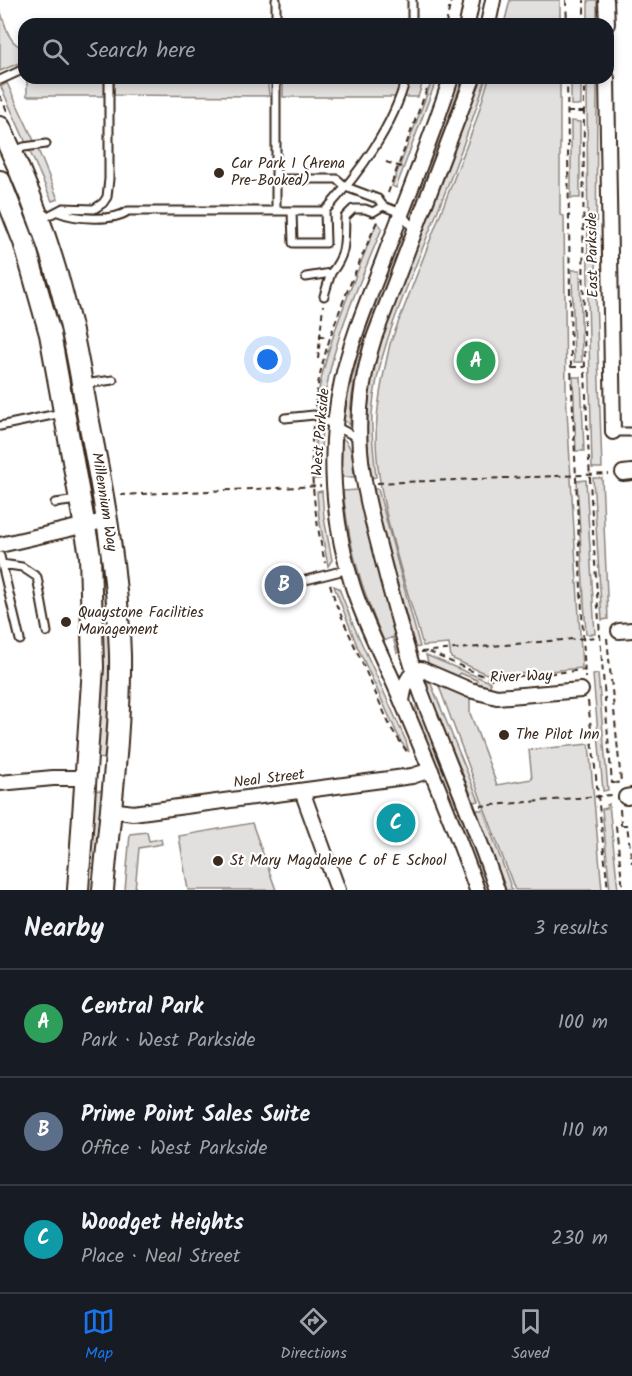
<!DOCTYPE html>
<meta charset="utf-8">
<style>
body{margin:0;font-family:Kalam,sans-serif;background:#20242c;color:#f1f3f6}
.you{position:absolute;left:268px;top:360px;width:21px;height:21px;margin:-15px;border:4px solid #fff;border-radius:50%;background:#1a73e8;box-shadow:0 0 0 9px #1a73e833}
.badge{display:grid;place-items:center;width:39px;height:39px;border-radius:50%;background:#1a73e8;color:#fff;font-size:20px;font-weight:700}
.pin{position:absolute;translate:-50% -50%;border:3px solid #fff;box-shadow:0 2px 6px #0006}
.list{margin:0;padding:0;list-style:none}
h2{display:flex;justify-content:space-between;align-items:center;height:78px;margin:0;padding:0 24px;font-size:26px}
h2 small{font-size:20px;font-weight:400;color:#9ea1a6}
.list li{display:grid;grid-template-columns:39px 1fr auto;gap:18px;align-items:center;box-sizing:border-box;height:108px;padding:0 24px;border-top:2px solid #363941}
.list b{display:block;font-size:22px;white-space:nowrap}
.list p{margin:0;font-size:20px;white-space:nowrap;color:#9ea1a6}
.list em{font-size:20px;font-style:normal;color:#9ea1a6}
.icon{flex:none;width:33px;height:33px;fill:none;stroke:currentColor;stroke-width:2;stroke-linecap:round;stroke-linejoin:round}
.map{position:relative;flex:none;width:632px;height:890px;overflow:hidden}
.search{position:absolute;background:#171b24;box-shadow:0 3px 9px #0003;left:18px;right:18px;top:18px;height:66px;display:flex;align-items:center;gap:15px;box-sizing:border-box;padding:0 21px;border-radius:18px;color:#9ea1a6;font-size:22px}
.sheet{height:402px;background:#171b24}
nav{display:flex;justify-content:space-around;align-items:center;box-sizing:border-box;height:84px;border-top:2px solid #363941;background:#171b24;font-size:16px;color:#9ea1a6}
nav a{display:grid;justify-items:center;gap:3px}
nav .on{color:#1a73e8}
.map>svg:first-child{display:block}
</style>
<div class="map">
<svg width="632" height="890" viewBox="0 0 632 890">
<rect width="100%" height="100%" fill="#fff"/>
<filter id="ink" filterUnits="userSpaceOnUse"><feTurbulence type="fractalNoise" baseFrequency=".0167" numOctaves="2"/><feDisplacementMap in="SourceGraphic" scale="12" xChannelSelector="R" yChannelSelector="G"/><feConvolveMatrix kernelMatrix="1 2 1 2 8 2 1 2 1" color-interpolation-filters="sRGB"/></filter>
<g filter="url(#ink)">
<!-- green -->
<path fill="#e2e0de" stroke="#8e857e" stroke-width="1.5" d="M510,0H560V24H504Z
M588,0H597V24H588Z
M0,10C6,25 7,43 24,48V61L0,71Z
M27,78H102L105,85V96H27Z
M117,78H265L268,85L269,96L114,95V84Z
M286,78H424L418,97H283V86Z
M433,78H437L396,188L392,186Z
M459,78H463L414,214L411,209L436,146Z
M479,78H486C467,139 443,198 419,257C399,307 376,359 372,414C371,435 374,456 376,477L371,478C366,441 366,405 373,369C383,323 404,279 421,236C442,184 462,131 479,78Z
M489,78H560V215L564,216L566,393L582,668L496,676L484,673L451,658L449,644L423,646C406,584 377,502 376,440C376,407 383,376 390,344L475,124Z
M571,78H581V105H571Z
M587,78H597L596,298L602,468H592L588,297Z
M7,83L37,147L58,199L52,201L1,87Z
M571,121L580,122V198H571Z
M377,222L382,228C359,286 329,346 324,408L316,407C325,343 354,282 377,222Z
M402,233L404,240C381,300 350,360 350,425L344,420C353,355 378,295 402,233Z
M41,242L58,300L90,457L83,458L52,302L35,244Z
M572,270H580L582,362H574Z
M573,377H581L584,451H576Z
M316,422L322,423L320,479H314Z
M342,438C354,446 353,464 354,477H341Z
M593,478H602L608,619L602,620Z
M586,480L595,634H586L577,481Z
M372,489H378L420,647L415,648Z
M358,490L400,652L397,653L393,637L384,641C361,589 349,547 343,491Z
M322,491L324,518L332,560L328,566L319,518L317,492Z
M98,554H105L111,671L108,759L96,758Z
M334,586L339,588L352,622L406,741L409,752L401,742L358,648Z
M426,655L490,682L491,692L475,687L477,680L460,673L457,679L429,666Z
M598,674L608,790L603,791L593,675Z
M429,679L479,801L474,802L427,687Z
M437,681L470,697V713L497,785L532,779L529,750L589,744L602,890H515Z
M416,700L457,806H454L416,714Z
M92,790L105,791L97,865L87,871Z
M609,804L618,890H610L602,809L607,808V805Z
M476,810H483L512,890H506Z
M460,812L485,879L489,890H485L456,812Z
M252,823L276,890H188L179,836Z
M147,832L149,841L161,839L162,844L139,848L135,890H125L130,834Z"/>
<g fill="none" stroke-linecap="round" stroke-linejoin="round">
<defs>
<path id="lane" d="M276,0V24
M412,0V24
M276,78V211
M0,80L24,69
M14,151L24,147L46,144
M276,179H337L346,187L378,199L383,206L401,213L414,230
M292,211L293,243H326L325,211C359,173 393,128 406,78
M58,212C75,219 113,222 128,211H325
M42,219L63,208L94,209L103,203L107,197L109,179V78
M306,277L331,273C347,253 344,242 345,217L353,209H365L373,212L383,206
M324,296L331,273
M83,384L113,380
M285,418L314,415L358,438
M0,426L62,413
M613,432H632
M55,503L78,500
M0,556L20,640
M2,564L22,567L37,577L47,632
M294,583L349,569"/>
<path id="street" d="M606,0L607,24
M467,24L472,0
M488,24L493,0
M451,78C431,140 406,200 383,261C368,300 351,340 342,381C327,449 332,521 353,587C366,628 387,665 403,704C429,765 455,827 477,890
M473,78L374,338C346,428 362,481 385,569C396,611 407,654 422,695C447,760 475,824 497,890
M607,78L613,432
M623,473L632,472
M0,545L108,520
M619,631L632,630
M402,701C404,687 407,673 421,669L470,690L497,697L581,690
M0,783L53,778H86
M302,791L338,890
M626,797L632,796
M111,810L133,813L412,776L431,770"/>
<path id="secondary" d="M0,127C30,189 53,253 69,319C77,351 82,384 88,417C104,496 118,574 120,655C121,733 110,812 103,890
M0,181L24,242L50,334L90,555L93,667L78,890"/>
</defs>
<!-- lane casing -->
<use href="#lane" stroke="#3b2a1e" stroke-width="11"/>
<!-- street casing -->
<use href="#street" stroke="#3b2a1e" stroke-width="18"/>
<!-- secondary casing -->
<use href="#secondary" stroke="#3b2a1e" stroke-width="24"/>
<!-- path -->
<path stroke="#3b2a1e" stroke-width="2" stroke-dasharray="6 4.5" stroke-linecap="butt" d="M566,0L567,24
M446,24L451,0
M584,24V0
M567,78L571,367L585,678
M584,78C584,175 582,272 585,369C590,508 600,645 612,783H616L617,786
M0,96L8,113
M567,112H583
M386,162L404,168
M388,193L431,78
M319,335L330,339
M318,359L323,305
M571,367H585
M315,406C321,343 353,279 377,221
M313,426C309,472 315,518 325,563
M377,483L609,474
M120,495L321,486
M330,584L336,604L391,728L409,755
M607,638L621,782L616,783
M421,652L598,637
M429,652L490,679L585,670
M588,701L608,890
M480,806L612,795
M620,809L621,825L616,826L623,890
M621,825H627L632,863"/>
<!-- lane -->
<use href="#lane" stroke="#fff" stroke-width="7"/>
<!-- street -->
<use href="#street" stroke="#fff" stroke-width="14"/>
<!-- secondary -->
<use href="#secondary" stroke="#fff" stroke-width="20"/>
</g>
</g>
<!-- markers -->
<g fill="#3b2a1e" stroke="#fff" stroke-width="2">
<circle cx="219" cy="173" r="6"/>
<circle cx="66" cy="622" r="6"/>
<circle cx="504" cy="735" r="6"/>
<circle cx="218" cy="861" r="6"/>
</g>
<g text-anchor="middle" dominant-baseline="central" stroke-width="4.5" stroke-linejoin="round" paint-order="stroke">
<!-- poi labels -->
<g font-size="15" fill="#3b2a1e" stroke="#fff" text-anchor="start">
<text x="231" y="164">Car Park 1 (Arena<tspan x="231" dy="17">Pre-Booked)</tspan></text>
<text x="78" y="613">Quaystone Facilities<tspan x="78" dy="17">Management</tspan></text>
<text x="516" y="735">The Pilot Inn</text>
<text x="230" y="861">St Mary Magdalene C of E School</text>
</g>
<!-- street labels -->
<g font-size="15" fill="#3b2a1e" stroke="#fff">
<text transform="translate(593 255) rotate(-91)">East Parkside</text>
<text transform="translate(321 432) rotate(-85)">West Parkside</text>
<text transform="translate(104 502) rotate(81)">Millennium Way</text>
<text transform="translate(521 677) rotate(-2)">River Way</text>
<text transform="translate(269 779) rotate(-7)">Neal Street</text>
</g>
</g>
</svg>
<div class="you"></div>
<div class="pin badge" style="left:476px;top:361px;background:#2e9e5b">A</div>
<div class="pin badge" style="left:284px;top:585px;background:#5c6f8a">B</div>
<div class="pin badge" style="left:396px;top:823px;background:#0f9aa8">C</div>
<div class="search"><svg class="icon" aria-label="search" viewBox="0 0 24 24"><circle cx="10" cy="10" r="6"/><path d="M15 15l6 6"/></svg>Search here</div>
</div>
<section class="sheet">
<h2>Nearby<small>3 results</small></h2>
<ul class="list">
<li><span class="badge" style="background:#2e9e5b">A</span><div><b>Central Park</b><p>Park · West Parkside</p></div><em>100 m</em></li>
<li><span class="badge" style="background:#5c6f8a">B</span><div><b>Prime Point Sales Suite</b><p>Office · West Parkside</p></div><em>110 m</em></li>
<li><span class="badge" style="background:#0f9aa8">C</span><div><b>Woodget Heights</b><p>Place · Neal Street</p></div><em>230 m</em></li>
</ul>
</section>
<nav>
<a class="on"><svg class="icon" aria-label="map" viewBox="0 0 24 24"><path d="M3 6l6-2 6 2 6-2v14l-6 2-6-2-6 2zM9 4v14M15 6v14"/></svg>Map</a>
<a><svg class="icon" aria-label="directions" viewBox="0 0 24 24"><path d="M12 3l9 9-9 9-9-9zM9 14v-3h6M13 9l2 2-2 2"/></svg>Directions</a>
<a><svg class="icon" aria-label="saved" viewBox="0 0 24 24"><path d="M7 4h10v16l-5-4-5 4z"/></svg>Saved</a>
</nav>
